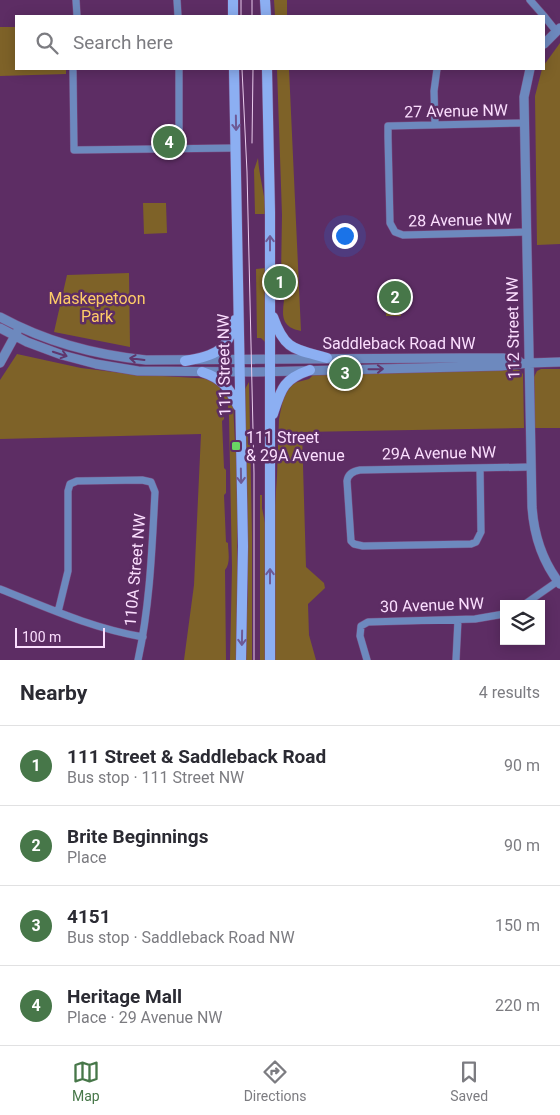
<!DOCTYPE html>
<meta charset="utf-8">
<style>
body{margin:0;font-family:Roboto,sans-serif;background:#f7f7f7;color:#2b2b33}
.controls{position:absolute;right:15px;bottom:15px;display:grid;overflow:hidden;border-radius:0px;box-shadow:0 2px 12px #0003}
.controls button{width:45px;height:45px;display:grid;place-items:center;padding:0;border:0;border-bottom:1px solid #e1e1e2;background:#fff;color:#2b2b33;font:25px sans-serif}
.scale{position:absolute;left:15px;bottom:12px;width:90px;box-sizing:border-box;padding-left:5px;border:2px solid #fbdefe;border-top:0;font-size:14px;line-height:18px;white-space:nowrap;color:#fbdefe;-webkit-text-stroke:4px #5d2d64;paint-order:stroke}
.you{position:absolute;left:344px;top:235px;width:18px;height:18px;margin:-12px;border:4px solid #fff;border-radius:50%;background:#1a73e8;box-shadow:0 0 0 8px #1a73e833}
.badge{display:grid;place-items:center;width:32px;height:32px;border-radius:50%;background:#477749;color:#fff;font-size:16px;font-weight:700}
.pin{position:absolute;translate:-50% -50%;border:2px solid #fff;box-shadow:0 1px 5px #0006}
.list{margin:0;padding:0;list-style:none}
h2{display:flex;justify-content:space-between;align-items:center;height:65px;margin:0;padding:0 20px;font-size:21px}
h2 small{font-size:16px;font-weight:400;color:#7c7c81}
.list li{display:grid;grid-template-columns:32px 1fr auto;gap:15px;align-items:center;box-sizing:border-box;height:80px;padding:0 20px;border-top:1px solid #e1e1e2}
.list b{display:block;font-size:19px;white-space:nowrap}
.list p{margin:0;font-size:16px;white-space:nowrap;color:#7c7c81}
.list em{font-size:16px;font-style:normal;color:#7c7c81}
.icon{flex:none;width:28px;height:28px;fill:none;stroke:currentColor;stroke-width:2;stroke-linecap:round;stroke-linejoin:round}
.map{position:relative;flex:none;width:560px;height:660px;overflow:hidden}
.search{position:absolute;background:#fff;box-shadow:0 2px 12px #0003;left:15px;right:15px;top:15px;height:55px;display:flex;align-items:center;gap:12px;box-sizing:border-box;padding:0 18px;border-radius:0px;color:#7c7c81;font-size:19px}
.sheet{height:385px;background:#fff}
nav{display:flex;justify-content:space-around;align-items:center;box-sizing:border-box;height:70px;border-top:1px solid #e1e1e2;background:#fff;font-size:14px;color:#7c7c81}
nav a{display:grid;justify-items:center;gap:2px}
nav .on{color:#477749}
.map>svg:first-child{display:block}
</style>
<div class="map">
<svg width="560" height="660" viewBox="0 0 560 660">
<rect width="100%" height="100%" fill="#5d2d64"/>
<!-- green -->
<path fill="#7e6228" d="M274,0H287V16H275Z
M0,27H16V69H66V74L0,76Z
M560,43V244L537,245L535,96L542,69H544V65Z
M277,69H289L301,331C268,325 293,297 281,276L282,215Z
M258,158C259,176 265,194 266,214H255L254,170Z
M143,203H166L167,233L144,234Z
M266,268L265,342L261,338H257L256,269Z
M129,273L130,347L54,332L67,275Z
M386,304H400L401,316H386Z
M17,354L81,368L130,374L212,379L222,385L218,393L224,415V419L222,421L224,468L226,470V493L224,495L226,542L228,543C228,551 231,563 225,570L226,660H184L194,585L201,434L0,439V380Z
M507,369L519,370L523,374L524,428L302,432L306,567L324,583L325,588L308,604L309,635L316,660H274V520L277,476L279,419L284,394L294,383L309,379L315,373Z
M541,369H560V428H535L534,377L537,371Z
M249,382L252,536V660H245L248,586L245,396V389Z
M223,389L233,404L235,442H233V446H237V660H230L232,568L229,416L228,406L222,393Z
M260,495H262V508L265,523L266,660H260Z"/>
<g fill="none" stroke-linecap="round" stroke-linejoin="round">
<defs>
<path id="minor" d="M76,0L77,16
M177,0L178,16
M530,0L544,16
M544,16L556,31
M179,69V149
M73,71L74,150L236,148
M525,123L388,126V137L390,223L395,232L403,235L526,232
M435,125L434,91L437,69
M480,468L481,532L476,542L471,544L363,546L354,544L351,541L347,481C348,474 353,471 360,470L530,467
M0,589C48,608 91,628 143,637
M525,604L558,581
M58,612L68,571V491L70,484L77,481L142,480L151,482L155,492C152,548 150,605 138,660
M367,660L360,636L361,626L368,622L475,619L504,614
M456,660L458,620"/>
<path id="tertiary" d="M544,44L560,28
M530,69L524,97L532,507C534,536 542,561 560,584
M0,317C46,342 95,355 146,360L460,358H503L519,361
M0,328L27,342L62,355L96,364L138,371L256,372L501,366L529,363L560,362
M0,363L17,332"/>
<path id="secondary" d="M233,0V16
M265,0L266,16
M234,69L243,546L241,660
M267,69L270,212V660
M273,317C285,351 295,349 327,358
M185,361C215,356 228,351 235,320
M202,372C221,378 230,388 238,406
M273,414C281,389 283,379 310,370"/>
</defs>
<!-- minor casing -->
<use href="#minor" stroke="#794d80" stroke-width="8"/>
<!-- tertiary casing -->
<use href="#tertiary" stroke="#794d80" stroke-width="10"/>
<!-- secondary casing -->
<use href="#secondary" stroke="#794d80" stroke-width="11"/>
<!-- minor -->
<use href="#minor" stroke="#6d89be" stroke-width="7"/>
<!-- tertiary -->
<use href="#tertiary" stroke="#6d89be" stroke-width="9"/>
<!-- secondary -->
<use href="#secondary" stroke="#8caff2" stroke-width="10"/>
<!-- tram -->
<path stroke="#eacbed" stroke-width="1" d="M241,0V16
M252,0V16
M242,69L247,172L254,473V660
M252,143L253,69"/>
</g>
<!-- one-way arrows -->
<defs><path id="oneway-shaft" d="M-6 0H5M1.5-3L5.5 0L1.5 3" fill="none" stroke-width="1.6" stroke-linecap="round" stroke-linejoin="round" transform="scale(1.25)"/></defs>
<g stroke="#6d5a96">
<use href="#oneway-shaft" transform="translate(236 123) rotate(89)"/>
<use href="#oneway-shaft" transform="translate(270 243) rotate(-90)"/>
<use href="#oneway-shaft" transform="translate(241 476) rotate(89)"/>
<use href="#oneway-shaft" transform="translate(270 576) rotate(-90)"/>
<use href="#oneway-shaft" transform="translate(242 638) rotate(91)"/>
</g>
<g stroke="#5f366d">
<use href="#oneway-shaft" transform="translate(60 354) rotate(18)"/>
<use href="#oneway-shaft" transform="translate(137 359) rotate(-173)"/>
<use href="#oneway-shaft" transform="translate(376 369) rotate(-1)"/>
</g>
<!-- markers -->
<rect fill="#69d464" stroke="#5d2d64" stroke-width="2" x="231" y="441" width="10" height="10" rx="2.5"/>
<g text-anchor="middle" dominant-baseline="central" stroke-width="5" stroke-linejoin="round" paint-order="stroke">
<!-- street labels -->
<g font-size="16" fill="#fbdefe" stroke="#5d2d64">
<text transform="translate(456 111) rotate(-1)">27 Avenue NW</text>
<text transform="translate(460 220) rotate(-1)">28 Avenue NW</text>
<text transform="translate(513 328) rotate(-91)">112 Street NW</text>
<text x="399" y="343">Saddleback Road NW</text>
<text transform="translate(224 365) rotate(-91)">111 Street NW</text>
<text transform="translate(439 453) rotate(-1)">29A Avenue NW</text>
<text transform="translate(135 570) rotate(-85)">110A Street NW</text>
<text transform="translate(432 605) rotate(-2)">30 Avenue NW</text>
</g>
<!-- park labels -->
<g font-size="16" fill="#fecc68" stroke="#5d2d64">
<text x="97" y="298">Maskepetoon<tspan x="97" dy="18">Park</tspan></text>
</g>
<!-- poi labels -->
<g font-size="16" fill="#fbdefe" stroke="#5d2d64" text-anchor="start">
<text x="246" y="437">111 Street<tspan x="246" dy="18">&amp; 29A Avenue</tspan></text>
</g>
</g>
</svg>
<div class="controls">
<button><svg class="icon" aria-label="layers" viewBox="0 0 24 24"><path d="M12 4l9 5-9 5-9-5zM3 14l9 5 9-5"/></svg></button>
</div>
<div class="scale">100 m</div>
<div class="you"></div>
<div class="pin badge" style="left:280px;top:282px">1</div>
<div class="pin badge" style="left:395px;top:297px">2</div>
<div class="pin badge" style="left:345px;top:373px">3</div>
<div class="pin badge" style="left:169px;top:142px">4</div>
<div class="search"><svg class="icon" aria-label="search" viewBox="0 0 24 24"><circle cx="10" cy="10" r="6"/><path d="M15 15l6 6"/></svg>Search here</div>
</div>
<section class="sheet">
<h2>Nearby<small>4 results</small></h2>
<ul class="list">
<li><span class="badge">1</span><div><b>111 Street &amp; Saddleback Road</b><p>Bus stop · 111 Street NW</p></div><em>90 m</em></li>
<li><span class="badge">2</span><div><b>Brite Beginnings</b><p>Place</p></div><em>90 m</em></li>
<li><span class="badge">3</span><div><b>4151</b><p>Bus stop · Saddleback Road NW</p></div><em>150 m</em></li>
<li><span class="badge">4</span><div><b>Heritage Mall</b><p>Place · 29 Avenue NW</p></div><em>220 m</em></li>
</ul>
</section>
<nav>
<a class="on"><svg class="icon" aria-label="map" viewBox="0 0 24 24"><path d="M3 6l6-2 6 2 6-2v14l-6 2-6-2-6 2zM9 4v14M15 6v14"/></svg>Map</a>
<a><svg class="icon" aria-label="directions" viewBox="0 0 24 24"><path d="M12 3l9 9-9 9-9-9zM9 14v-3h6M13 9l2 2-2 2"/></svg>Directions</a>
<a><svg class="icon" aria-label="saved" viewBox="0 0 24 24"><path d="M7 4h10v16l-5-4-5 4z"/></svg>Saved</a>
</nav>
